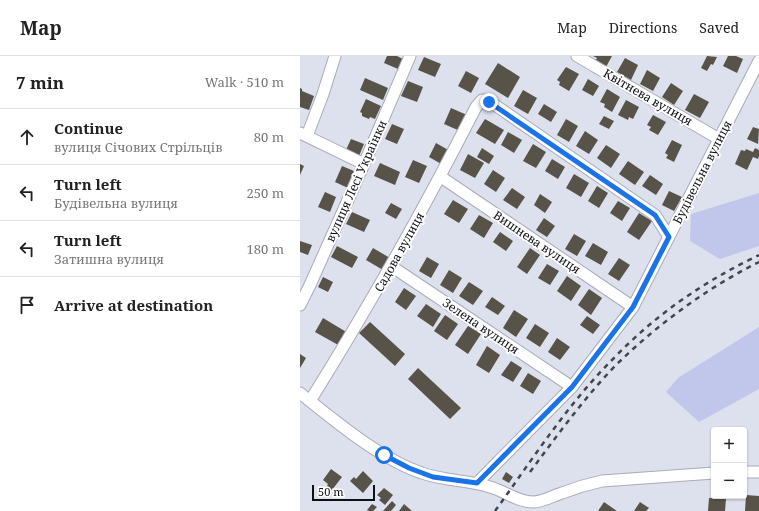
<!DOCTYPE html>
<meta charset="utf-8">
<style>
body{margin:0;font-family:"Noto Serif",serif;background:#f2f2f2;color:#222}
.controls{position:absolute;right:12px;bottom:12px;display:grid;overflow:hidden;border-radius:4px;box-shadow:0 1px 3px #0004}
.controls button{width:36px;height:36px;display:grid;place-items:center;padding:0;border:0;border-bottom:1px solid #e0e0e0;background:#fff;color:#222;font:20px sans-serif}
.scale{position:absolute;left:12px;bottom:10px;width:63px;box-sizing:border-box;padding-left:4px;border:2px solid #0f1015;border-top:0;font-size:11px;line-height:14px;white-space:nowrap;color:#0f1015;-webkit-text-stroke:3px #fff;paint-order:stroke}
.stop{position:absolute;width:12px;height:12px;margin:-9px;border:3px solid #1a73e8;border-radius:50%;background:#fff}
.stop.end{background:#1a73e8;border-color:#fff;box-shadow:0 1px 4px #0008}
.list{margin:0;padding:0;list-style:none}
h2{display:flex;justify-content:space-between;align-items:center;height:52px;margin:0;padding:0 16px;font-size:17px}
h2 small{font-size:13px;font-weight:400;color:#767676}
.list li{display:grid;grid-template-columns:26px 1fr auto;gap:12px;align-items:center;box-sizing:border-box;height:56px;padding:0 16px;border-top:1px solid #e0e0e0}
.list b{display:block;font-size:15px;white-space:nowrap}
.list p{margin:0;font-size:13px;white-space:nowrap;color:#767676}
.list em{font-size:13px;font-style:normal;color:#767676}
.icon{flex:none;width:22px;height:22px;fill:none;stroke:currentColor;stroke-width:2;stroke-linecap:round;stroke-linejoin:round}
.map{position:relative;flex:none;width:459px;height:455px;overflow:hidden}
header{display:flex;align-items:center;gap:24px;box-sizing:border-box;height:56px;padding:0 20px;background:#fff;border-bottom:1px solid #e0e0e0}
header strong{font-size:19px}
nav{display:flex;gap:22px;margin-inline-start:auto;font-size:14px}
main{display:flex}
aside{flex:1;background:#fff}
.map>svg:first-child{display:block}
</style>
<header>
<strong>Map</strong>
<nav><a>Map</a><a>Directions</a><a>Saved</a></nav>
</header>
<main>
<aside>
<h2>7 min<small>Walk · 510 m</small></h2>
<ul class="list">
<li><svg class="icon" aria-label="ahead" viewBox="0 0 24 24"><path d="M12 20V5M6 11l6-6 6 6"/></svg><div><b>Continue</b><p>вулиця Січових Стрільців</p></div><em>80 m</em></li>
<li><svg class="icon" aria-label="left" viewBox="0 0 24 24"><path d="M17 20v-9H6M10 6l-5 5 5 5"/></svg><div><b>Turn left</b><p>Будівельна вулиця</p></div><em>250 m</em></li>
<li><svg class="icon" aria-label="left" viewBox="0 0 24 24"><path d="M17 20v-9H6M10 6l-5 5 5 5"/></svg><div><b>Turn left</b><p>Затишна вулиця</p></div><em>180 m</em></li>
<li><svg class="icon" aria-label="arrive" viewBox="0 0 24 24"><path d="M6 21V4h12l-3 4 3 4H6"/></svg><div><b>Arrive at destination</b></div></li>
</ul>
</aside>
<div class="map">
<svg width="459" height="455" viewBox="0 0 459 455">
<rect width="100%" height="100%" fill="#dde0ed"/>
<!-- green -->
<path fill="#c0c7eb" d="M459,137V190L420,203L390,185L391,158Z
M459,271V333L399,366L366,336L378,322Z"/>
<!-- building -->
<path fill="#585348" d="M87,0H97L103,3L98,13L84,7Z
M293,0H312L306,11L295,5L297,2Z
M407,0L417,1L413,9L411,8L407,15L401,12Z
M428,0H436L443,3L437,17L423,10Z
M124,1L141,8L135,21L118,14Z
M325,2L338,9L331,24L317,16Z
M198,7L220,21L208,42L185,28Z
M266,11L279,18L269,35L259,29L260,26L257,24Z
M347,14L360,22L353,35L340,28Z
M166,15L179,22L171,37L158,30Z
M65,22L88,32L83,44L60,34Z
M288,23L299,30L293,40L282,34Z
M108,25L123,31L117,46L101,40Z
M371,27L383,35L374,49L362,41Z
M0,32L2,33V35L14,40L9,54L0,51Z
M307,33L320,41L312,56L304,51L305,48L300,46Z
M223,34L237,42L228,58L214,50Z
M394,38L409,46L400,62L385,54Z
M66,43L81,50L75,63L70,61L69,63L62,60V57L60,56Z
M326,44L339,51L333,63L329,61L328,64L318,59Z
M244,48L257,56L251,66L238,58Z
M151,52L167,59L160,75L144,68Z
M353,59L366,66L358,79L349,74L351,71L347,69Z
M304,60L314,65L309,73L299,68Z
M185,63L204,74L195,88L176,77Z
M266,63L278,70L269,86L257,79Z
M92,68L104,73L97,88L85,83Z
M453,71L459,73L458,88L447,83Z
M285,75L298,84L289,98L276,90Z
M208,76L222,84L214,97L201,89Z
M51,83L64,88L59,100L46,94Z
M372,84L382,89L374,106L366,102L368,99L365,97Z
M136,87L150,95L143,109L129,101Z
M233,88L246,96L236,112L223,105Z
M306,89L320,98L311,112L297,102Z
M182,92L194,100L189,108L177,101Z
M455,92L459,94V100L458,103L453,101L447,114L435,108L441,94L445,95L446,93L453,96Z
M168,98L184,107L175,122L160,114Z
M252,103L265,111L258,123L245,115Z
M113,104L127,110L119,127L105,121Z
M328,105L344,116L335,129L319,118Z
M80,107L100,116L95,129L74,120Z
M0,108L4,110L0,119Z
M42,110L54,115L48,132L35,126Z
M193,114L205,122L196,136L184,128Z
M274,118L289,127L281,141L266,132Z
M350,119L363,128L356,139L342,130Z
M297,130L308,137L299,152L288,145Z
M212,132L225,141L217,153L203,144Z
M369,135L382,141L374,155L362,149Z
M25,136L36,141L30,156L18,151Z
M240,138L252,146L245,157L234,149Z
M153,144L168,153L159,167L144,158Z
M318,145L330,152L322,165L310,157Z
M91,147L102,153L96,163L85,157Z
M52,156L70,164L64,176L46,168Z
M339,157L352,165L339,184L327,176Z
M179,159L193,167L184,182L170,173Z
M244,162L255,170L247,181L236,174Z
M200,176L213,185L206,195L193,186Z
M274,178L286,185L277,200L265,193Z
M0,185L12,189L8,199L0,196Z
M293,187L308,196L301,209L285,200Z
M37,190L58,201L52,212L31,201Z
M73,192L90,202L83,214L66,204Z
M230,192L240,199L227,218L217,211Z
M127,201L139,208L131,222L119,215Z
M319,202L330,209L319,225L308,218Z
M247,208L259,215L250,229L238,222Z
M149,214L162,222L153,237L140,229Z
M267,220L281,230L271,245L257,235Z
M23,221L33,226L28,236L18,231Z
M169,226L183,235L173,249L159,240Z
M104,232L116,240L106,254L95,246Z
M289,233L302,242L291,259L278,249Z
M192,241L205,250L198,259L185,251Z
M126,248L141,258L133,271L117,260Z
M214,254L228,263L216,281L203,272Z
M145,259L158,268L147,284L134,275Z
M287,260L300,269L293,278L280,269Z
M23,262L48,277L40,290L15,276Z
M70,266L105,298L95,310L59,277Z
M235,268L249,277L240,291L226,282Z
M168,270L181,278L168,298L155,289Z
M257,282L270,291L260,304L248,296Z
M187,290L200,299L189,317L176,309Z
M0,298L6,302L0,312Z
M211,305L222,312L213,326L201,319Z
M118,312L161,352L150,363L108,323Z
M228,317L241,325L233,338L220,330Z
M31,413L42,421L32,434L27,430L28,428L23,424Z
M63,415L73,425L63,437L50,425L54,421L56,423Z
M206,416L213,421L209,427L202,423Z
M84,432L93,439L85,449L79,444L81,442L77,439Z
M446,439L459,440V455H445Z
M409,442L426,443L425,455H408Z
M92,445L96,449L91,455H83Z
M304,446L317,455H298Z
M340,446L349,452L346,455H334Z
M72,448L77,451L73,455H69L67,454Z
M104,448L112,455H99Z"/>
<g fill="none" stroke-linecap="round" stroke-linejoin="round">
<defs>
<path id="minor" d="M277,0L419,83
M0,77L64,108
M7,80L23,38L35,0
M141,121L333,251
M91,210L272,331
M0,249L10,229L64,108L110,0
M0,337C35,365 80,403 122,417C144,425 168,424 190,431C205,435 217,446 233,446C243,446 252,440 262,437C275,432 288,428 302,425L414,417
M10,345C70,249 125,151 176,51L182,44L189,45L355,159L369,181
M444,416H459
M177,427L272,331L333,251L459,5"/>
</defs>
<!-- minor casing -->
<use href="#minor" stroke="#a9abb8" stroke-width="13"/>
<!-- minor -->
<use href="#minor" stroke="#fff" stroke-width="11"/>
<!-- rail -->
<path stroke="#43454c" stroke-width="2.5" stroke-dasharray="5 5" stroke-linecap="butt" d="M230,416C257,380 284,342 316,309C358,268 407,232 459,206
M195,455C232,404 267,349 312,304C355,259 403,226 459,199"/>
</g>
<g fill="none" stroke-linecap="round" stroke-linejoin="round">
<!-- route -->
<path stroke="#1a73e8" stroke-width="5" d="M84,399L109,412L133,421L177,427L272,331L333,251L369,181L355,159L189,46"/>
</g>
<g text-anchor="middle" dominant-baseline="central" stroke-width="4" stroke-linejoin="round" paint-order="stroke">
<!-- street labels -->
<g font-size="12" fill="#0f1015" stroke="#fff">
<text transform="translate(348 41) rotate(30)">Квітнева вулиця</text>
<text transform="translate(402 116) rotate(-63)">Будівельна вулиця</text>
<text transform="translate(56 125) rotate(-66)">вулиця Лесі Українки</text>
<text transform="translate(237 186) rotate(34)">Вишнева вулиця</text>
<text transform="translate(99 196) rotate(-61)">Садова вулиця</text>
<text transform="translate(181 270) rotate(34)">Зелена вулиця</text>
</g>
</g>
</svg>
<div class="controls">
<button>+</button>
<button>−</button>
</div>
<div class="scale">50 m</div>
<div class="stop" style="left:84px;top:399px"></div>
<div class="stop end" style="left:189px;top:46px"></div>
</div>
</main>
